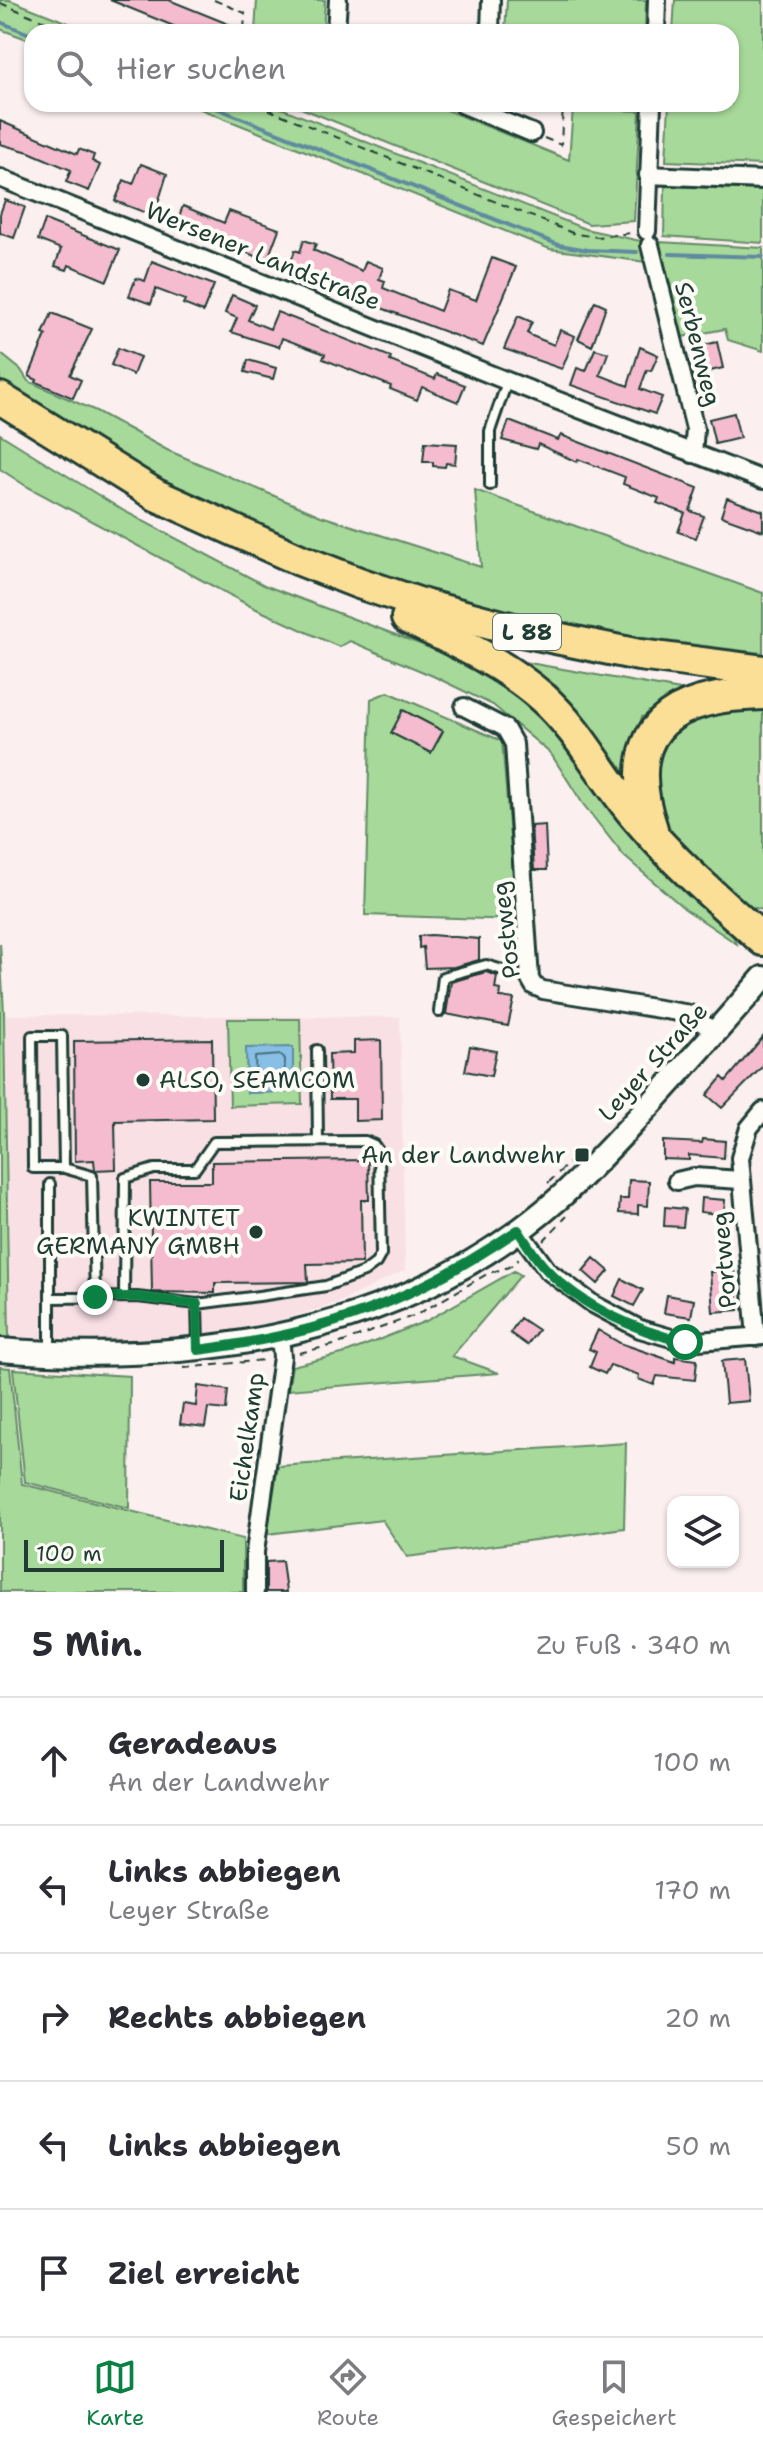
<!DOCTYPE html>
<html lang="de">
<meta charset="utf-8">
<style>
body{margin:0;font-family:"Shantell Sans",sans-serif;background:#f7f7f7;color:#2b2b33}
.controls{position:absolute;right:24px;bottom:24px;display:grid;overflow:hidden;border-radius:16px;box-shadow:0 2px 6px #0004}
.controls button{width:72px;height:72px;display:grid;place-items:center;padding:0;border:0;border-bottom:2px solid #e1e1e2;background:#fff;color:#2b2b33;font:40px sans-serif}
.scale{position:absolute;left:24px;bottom:20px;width:200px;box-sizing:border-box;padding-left:8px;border:4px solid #1f3d34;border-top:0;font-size:22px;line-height:28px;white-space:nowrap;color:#1f3d34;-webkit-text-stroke:6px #fdfcf7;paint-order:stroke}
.stop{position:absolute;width:24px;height:24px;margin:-18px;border:6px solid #0b8043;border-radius:50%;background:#fff}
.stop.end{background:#0b8043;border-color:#fff;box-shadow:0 2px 8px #0008}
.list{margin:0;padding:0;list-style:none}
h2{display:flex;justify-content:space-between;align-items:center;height:104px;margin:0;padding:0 32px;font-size:34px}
h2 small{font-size:26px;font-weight:400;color:#7c7c81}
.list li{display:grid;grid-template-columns:52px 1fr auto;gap:24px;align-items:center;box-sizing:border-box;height:128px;padding:0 32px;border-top:2px solid #e1e1e2}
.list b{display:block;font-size:30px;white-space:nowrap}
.list p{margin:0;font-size:26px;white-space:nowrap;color:#7c7c81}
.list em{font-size:26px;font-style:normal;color:#7c7c81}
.icon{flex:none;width:44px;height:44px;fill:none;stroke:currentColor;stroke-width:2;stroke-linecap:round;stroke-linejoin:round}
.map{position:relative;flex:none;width:763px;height:1592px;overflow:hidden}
.search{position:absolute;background:#fff;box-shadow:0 2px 6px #0004;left:24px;right:24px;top:24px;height:88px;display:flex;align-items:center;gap:20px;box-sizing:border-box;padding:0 28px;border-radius:24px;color:#7c7c81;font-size:30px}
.sheet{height:744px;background:#fff}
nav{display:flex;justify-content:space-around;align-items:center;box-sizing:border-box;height:112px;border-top:2px solid #e1e1e2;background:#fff;font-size:22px;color:#7c7c81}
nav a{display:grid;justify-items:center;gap:4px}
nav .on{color:#0b8043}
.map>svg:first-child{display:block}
</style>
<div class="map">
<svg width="763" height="1592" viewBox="0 0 763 1592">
<rect width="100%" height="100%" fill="#fbefef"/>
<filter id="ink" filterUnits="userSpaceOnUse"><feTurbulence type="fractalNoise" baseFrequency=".0125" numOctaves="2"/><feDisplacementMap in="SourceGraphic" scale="16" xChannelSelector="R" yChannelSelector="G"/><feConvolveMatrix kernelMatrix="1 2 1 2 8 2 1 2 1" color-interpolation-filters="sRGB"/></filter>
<g filter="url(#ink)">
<!-- built -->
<path fill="#f9e0e5" d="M6,1015L400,1017L405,1270L340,1302L274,1322L196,1335L108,1340L10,1337Z"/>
<!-- green -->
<path fill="#a7d99a" stroke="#638b67" stroke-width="2" d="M0,0H10L91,32H32V41L0,29Z
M257,0H325L323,32H255Z
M507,0H646L645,32H505Z
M675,0H763V165L666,161L669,104H731V32H673Z
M188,104H271L585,229L641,241L646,262L550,249Z
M291,104H432L569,160L573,108L640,111L634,221L589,224Z
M665,186L763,190V243L664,236Z
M659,242L763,248V351L728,340L725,329L682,337Z
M0,353L21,370L28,381L96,411L167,450L321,516L481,567L475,490L763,593V653C669,642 574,630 482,606C353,571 225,516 108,450C72,429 36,405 0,383Z
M0,434L124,511L264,585L441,652L503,686L560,735L731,931L737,944L685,909L624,856L583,804L551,754L493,705L433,676L350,641L339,647L252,607L26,486L0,469Z
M507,659L697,693L642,717L625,772L556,686Z
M388,692L502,741L517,920L365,915L371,699Z
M743,710H763V910L739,904L664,827L653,790L656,754L674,731L704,715Z
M0,943L4,1013L9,1338L0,1337Z
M228,1019H300L302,1104L230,1106Z
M514,1271L521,1275L452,1356L499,1373L288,1390L292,1366L346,1353L426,1321Z
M0,1367L10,1368L22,1484L243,1539V1592H0Z
M13,1369L130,1376L129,1508L25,1482Z
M626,1443L624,1528L407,1557L382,1520L267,1534L278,1466Z"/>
<!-- water -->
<path fill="#88bfe6" stroke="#5e8b9f" stroke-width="2" d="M293,1047V1092L247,1093L246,1048Z"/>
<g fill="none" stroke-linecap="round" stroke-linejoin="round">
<!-- shore -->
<path stroke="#49717b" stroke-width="2" d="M281,1055L285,1059L284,1083L256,1084L255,1057Z"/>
<!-- stream -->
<path stroke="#5e8b9f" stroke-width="4" d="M0,22L32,35
M206,104L559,245L588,250L637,252
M670,254L763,257"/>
</g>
<!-- building -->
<path fill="#f5bccf" stroke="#1f3d34" stroke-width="2" d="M110,0H169L248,32H188Z
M0,121L77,154L79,149L94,155L92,161L100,165L89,191L66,182L71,170L29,152L0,144Z
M141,164L167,174L154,216L115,201L124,180L133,184Z
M5,200L25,207L14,238L0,233V214Z
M183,206L224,223L229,211L279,229L267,261L176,224Z
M45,220L120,250L107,281L69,265L67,270L55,266L61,249L38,240Z
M304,240L316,244L313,250L362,271L366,261L383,268L379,279L385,281L383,288L440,311L448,290L476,300L492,258L516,267L483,346L352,297L308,277L288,271L295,250L300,252Z
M152,261L214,285L203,312L183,304L185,300L156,289L151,304L129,296L136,278L145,281Z
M232,295L255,305L248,320L270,329L277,312L391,357L390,361L435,379L437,374L465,385L458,402L422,387L417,400L390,389L391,386L323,359L325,354L282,338L279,347L231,332L237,318L225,313Z
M595,301L606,306L592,346L578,339Z
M52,313L92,329L70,375L81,380L73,398L36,382L37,380L29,376L46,335L43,334Z
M518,316L532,322L527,333L532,336L554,345L560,330L575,336L562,369L504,349Z
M717,342L723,368L698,374L692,348Z
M640,347L658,355L651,371L647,370L640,389L662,397L655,414L571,385L577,368L586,371L595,349L608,353L600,375L628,386Z
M118,348L140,357L133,375L111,365Z
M248,360L276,368L273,379L245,372Z
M734,413L740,438L715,444L709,419Z
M509,421L558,440L561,435L698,488L690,511L704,516L696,538L678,532L685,513L657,503L659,498L623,484L625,477L578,459L577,462L538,444L536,449L502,440Z
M425,442L457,444L455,464L446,463L445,467L433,466V462H423Z
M727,498L763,511V531L721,516Z
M403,710L443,731L431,753L391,733Z
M545,825L547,870H534L531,826Z
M431,935L479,939V960L454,967L425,968L423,947L419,948V936Z
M486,972L497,976L495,989L501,990L500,997L514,999L508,1026L446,1014L451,982Z
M763,1037V1066L722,1108L707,1095L722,1077L726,1081Z
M212,1039L213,1119L115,1121L116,1169L95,1170L94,1160L75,1161L74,1041Z
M381,1040L382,1120L355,1121V1099H330L329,1054L354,1053V1041Z
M470,1046L496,1051L491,1076L465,1071Z
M703,1139L725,1141L724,1158L689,1155V1160L663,1159V1141L702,1143Z
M368,1160L369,1200H361L362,1263L307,1264L308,1282L215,1283V1293L152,1292L150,1182H212V1162Z
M629,1180L649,1181L648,1206L638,1205V1214L619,1213L620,1199H628Z
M701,1198L725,1200L724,1215L700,1212Z
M665,1207L685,1209L683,1227L664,1226Z
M594,1258L609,1271L598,1284L583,1271Z
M734,1270L739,1310L713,1312L710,1272Z
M622,1279L643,1290L634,1306L614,1296Z
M667,1295L694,1300L691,1317L664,1313Z
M520,1318L538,1330L527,1345L510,1333Z
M598,1330L620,1343L675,1362V1357L697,1360L695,1380L657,1376L654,1385L638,1379L639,1375L610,1365L605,1374L590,1367L596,1352L589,1349Z
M745,1359L749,1401L726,1403L722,1361Z
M198,1386L228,1390L226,1410L208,1408L205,1427L180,1424L183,1404L196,1406Z
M282,1561L286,1592H266V1562Z"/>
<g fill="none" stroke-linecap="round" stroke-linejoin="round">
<defs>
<path id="lane" d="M490,485V431L507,382
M439,1012L443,977L486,965L529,978
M317,1050L318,1141
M64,1168L62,1036H32L33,1168H64L92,1176L95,1297
M50,1184V1351
M50,1298L137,1297L197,1304L259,1296L326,1286L364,1272L376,1263L381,1254L379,1152L374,1145L365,1141L214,1142L195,1169H154L125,1178L124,1297
M197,1304L198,1345"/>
<path id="street" d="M336,32L338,0
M490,32L491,0
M656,32L657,0
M462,104L532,133
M648,175L763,180
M0,178L507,381L763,480
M647,231L652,104
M650,245L695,429L693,454
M464,707L505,728L514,744L530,979L534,986L543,990L690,1014L716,1033
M677,1181L694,1177L741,1180
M518,1230L548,1271L593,1304L640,1329L685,1342L763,1336
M756,1337L740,1158L749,1128L763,1111
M255,1592V1552L282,1357L280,1337"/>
<path id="secondary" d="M0,1350C198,1366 403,1335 557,1200C591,1170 620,1137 650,1105C688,1063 726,1021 763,978"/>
<path id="highway" d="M0,398L156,495L300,560L359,583L427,606L517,630L639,655L763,671
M407,618C454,641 504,663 543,698C581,732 604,780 637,818C675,863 719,901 763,940
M652,829C631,766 639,714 713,699C729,695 747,695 763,694"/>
</defs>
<!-- lane casing -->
<use href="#lane" stroke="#1f3d34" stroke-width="14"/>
<!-- street casing -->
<use href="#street" stroke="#1f3d34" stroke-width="22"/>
<!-- secondary casing -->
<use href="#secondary" stroke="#1f3d34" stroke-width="28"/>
<!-- highway casing -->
<use href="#highway" stroke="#1f3d34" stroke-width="36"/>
<!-- path -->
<path stroke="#1f3d34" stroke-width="2" stroke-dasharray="8 6" stroke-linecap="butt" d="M214,0L245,13L244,32
M0,3L72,32
M255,104L575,234L598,237L632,233
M544,138L561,145L563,104
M548,1183L578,1154
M543,1241L567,1216
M299,1353L338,1344L418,1314L489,1273L509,1267L519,1259
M184,1368L265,1360"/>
<!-- lane -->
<use href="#lane" stroke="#fdfcf7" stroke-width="8"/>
<!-- street -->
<use href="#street" stroke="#fdfcf7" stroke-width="16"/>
<!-- secondary -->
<use href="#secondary" stroke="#fdfcf7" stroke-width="22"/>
<!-- highway -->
<use href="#highway" stroke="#fbdf96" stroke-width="30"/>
</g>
</g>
<g fill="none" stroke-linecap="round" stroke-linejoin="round" filter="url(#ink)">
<!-- route -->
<path stroke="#0b8043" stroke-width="10" d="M95,1297H137L197,1304L198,1350C325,1334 412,1302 518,1230C527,1244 536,1259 547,1270C582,1307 637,1331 685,1342"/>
</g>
<!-- markers -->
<g fill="#1f3d34" stroke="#fdfcf7" stroke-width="3">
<circle cx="143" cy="1080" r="8"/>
<rect x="574" y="1147" width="16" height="16" rx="4"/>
<circle cx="256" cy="1232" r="8"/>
</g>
<g text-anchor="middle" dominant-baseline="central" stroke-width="8" stroke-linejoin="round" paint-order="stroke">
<!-- shield labels -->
<rect fill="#fdfcf7" stroke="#62766e" stroke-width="2" x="493" y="614" width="68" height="36" rx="6"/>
<g font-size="22" font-weight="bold" fill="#1f3d34">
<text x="527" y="632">L 88</text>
</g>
<!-- street labels -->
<g font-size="24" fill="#1f3d34" stroke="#fdfcf7">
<text transform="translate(263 256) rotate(22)">Wersener Landstraße</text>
<text transform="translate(698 344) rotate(76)">Serbenweg</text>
<text transform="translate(506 930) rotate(-97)">Postweg</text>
<text transform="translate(653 1062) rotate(-48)">Leyer Straße</text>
<text transform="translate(724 1260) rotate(-95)">Portweg</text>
<text transform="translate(247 1437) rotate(-82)">Eichelkamp</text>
</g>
<!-- poi labels -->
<g font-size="24" fill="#1f3d34" stroke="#fdfcf7" text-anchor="end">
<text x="159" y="1080" text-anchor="start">ALSO, SEAMCOM</text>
<text x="566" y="1155">An der Landwehr</text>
<text x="240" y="1218">KWINTET<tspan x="240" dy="28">GERMANY GMBH</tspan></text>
</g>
</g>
</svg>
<div class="controls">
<button><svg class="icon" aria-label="layers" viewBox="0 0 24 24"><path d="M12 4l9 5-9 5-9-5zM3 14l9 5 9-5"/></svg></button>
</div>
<div class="scale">100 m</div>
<div class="stop" style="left:685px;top:1342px"></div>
<div class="stop end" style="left:95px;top:1297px"></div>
<div class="search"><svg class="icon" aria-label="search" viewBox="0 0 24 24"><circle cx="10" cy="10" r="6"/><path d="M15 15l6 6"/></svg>Hier suchen</div>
</div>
<section class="sheet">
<h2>5 Min.<small>Zu Fuß · 340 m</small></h2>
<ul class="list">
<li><svg class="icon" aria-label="ahead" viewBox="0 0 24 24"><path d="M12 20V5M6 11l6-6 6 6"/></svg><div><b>Geradeaus</b><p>An der Landwehr</p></div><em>100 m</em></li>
<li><svg class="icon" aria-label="left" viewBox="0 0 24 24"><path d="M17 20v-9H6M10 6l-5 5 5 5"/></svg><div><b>Links abbiegen</b><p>Leyer Straße</p></div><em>170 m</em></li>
<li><svg class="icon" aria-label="right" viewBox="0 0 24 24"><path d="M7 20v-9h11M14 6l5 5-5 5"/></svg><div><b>Rechts abbiegen</b></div><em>20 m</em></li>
<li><svg class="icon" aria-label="left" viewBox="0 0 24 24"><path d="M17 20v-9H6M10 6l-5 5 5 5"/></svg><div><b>Links abbiegen</b></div><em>50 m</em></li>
<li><svg class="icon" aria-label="arrive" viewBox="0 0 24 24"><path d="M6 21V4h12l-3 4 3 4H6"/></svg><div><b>Ziel erreicht</b></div></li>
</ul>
</section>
<nav>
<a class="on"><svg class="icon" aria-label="map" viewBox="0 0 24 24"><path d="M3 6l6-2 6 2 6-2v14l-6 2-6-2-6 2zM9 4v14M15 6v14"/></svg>Karte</a>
<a><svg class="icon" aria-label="directions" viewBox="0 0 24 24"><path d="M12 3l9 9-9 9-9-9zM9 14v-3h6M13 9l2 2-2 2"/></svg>Route</a>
<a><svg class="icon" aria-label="saved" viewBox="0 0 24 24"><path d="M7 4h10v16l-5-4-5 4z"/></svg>Gespeichert</a>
</nav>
